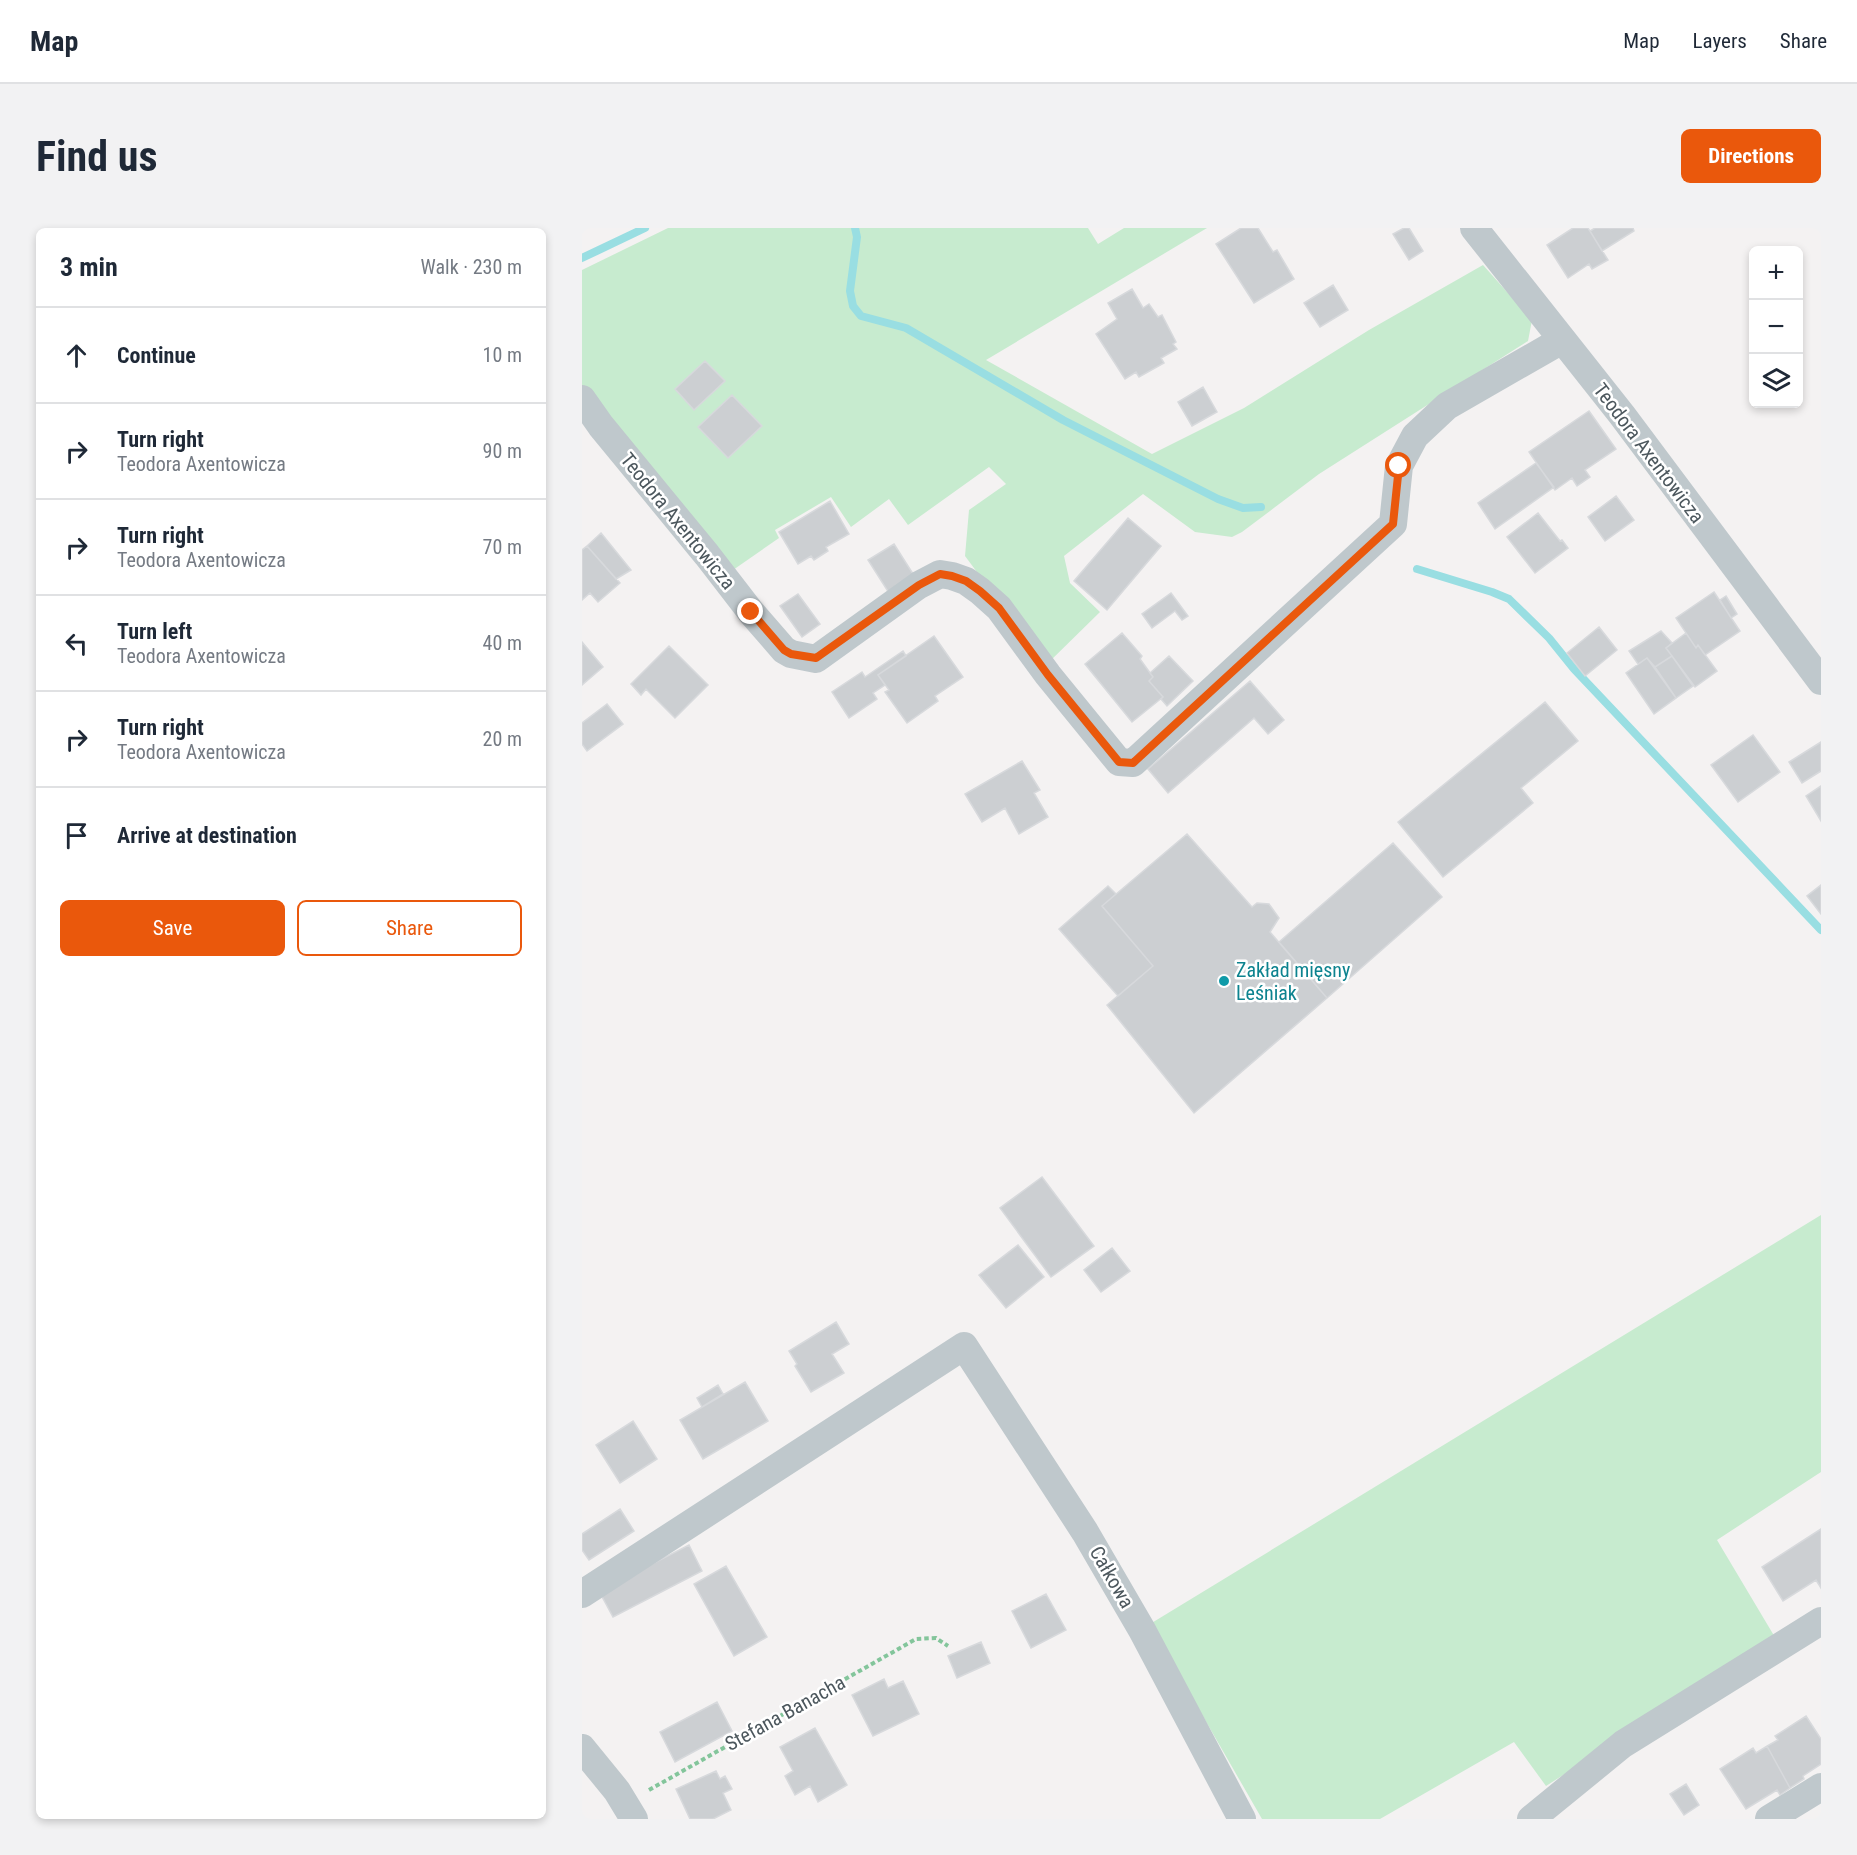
<!DOCTYPE html>
<meta charset="utf-8">
<style>
body{margin:0;font-family:"Roboto Condensed",sans-serif;background:#f2f2f3;color:#1f2937}
.controls{position:absolute;right:18px;top:18px;display:grid;overflow:hidden;border-radius:9px;box-shadow:0 3px 9px #0003}
.controls button{width:54px;height:54px;display:grid;place-items:center;padding:0;border:0;border-bottom:2px solid #e0e1e3;background:#fff;color:#1f2937;font:30px sans-serif}
.stop{position:absolute;width:18px;height:18px;margin:-14px;border:4px solid #ea580c;border-radius:50%;background:#fff}
.stop.end{background:#ea580c;border-color:#fff;box-shadow:0 2px 6px #0008}
.list{margin:0;padding:0;list-style:none}
h2{display:flex;justify-content:space-between;align-items:center;height:78px;margin:0;padding:0 24px;font-size:26px}
h2 small{font-size:20px;font-weight:400;color:#747a83}
.list li{display:grid;grid-template-columns:39px 1fr auto;gap:18px;align-items:center;box-sizing:border-box;height:96px;padding:0 24px;border-top:2px solid #e0e1e3}
.list b{display:block;font-size:22px;white-space:nowrap}
.list p{margin:0;font-size:20px;white-space:nowrap;color:#747a83}
.list em{font-size:20px;font-style:normal;color:#747a83}
.actions{display:flex;gap:12px;padding:18px 24px}
.actions a{flex:1;padding:14px 0;border:2px solid #ea580c;border-radius:9px;text-align:center;font-size:21px;color:#ea580c}
.actions .main{background:#ea580c;color:#fff}
.icon{flex:none;width:33px;height:33px;fill:none;stroke:currentColor;stroke-width:2;stroke-linecap:round;stroke-linejoin:round}
.map{position:relative;flex:none;width:1239px;height:1591px;overflow:hidden;border-radius:9px}
header{display:flex;align-items:center;gap:36px;box-sizing:border-box;height:84px;padding:0 30px;background:#fff;border-bottom:2px solid #e0e1e3}
header strong{font-size:28px}
nav{display:flex;gap:33px;margin-inline-start:auto;font-size:21px}
.intro{display:flex;align-items:center;justify-content:space-between;box-sizing:border-box;height:144px;padding:0 36px}
h1{margin:0;font-size:42px}
.button{padding:15px 27px;border-radius:9px;background:#ea580c;color:#fff;font-size:21px;font-weight:700}
main{display:flex;gap:36px;padding:0 36px}
aside{flex:1;background:#fff;border-radius:9px;box-shadow:0 3px 9px #0003}
.map>svg:first-child{display:block}
</style>
<header>
<strong>Map</strong>
<nav><a>Map</a><a>Layers</a><a>Share</a></nav>
</header>
<div class="intro"><h1>Find us</h1><a class="button">Directions</a></div>
<main>
<aside>
<h2>3 min<small>Walk · 230 m</small></h2>
<ul class="list">
<li><svg class="icon" aria-label="ahead" viewBox="0 0 24 24"><path d="M12 20V5M6 11l6-6 6 6"/></svg><div><b>Continue</b></div><em>10 m</em></li>
<li><svg class="icon" aria-label="right" viewBox="0 0 24 24"><path d="M7 20v-9h11M14 6l5 5-5 5"/></svg><div><b>Turn right</b><p>Teodora Axentowicza</p></div><em>90 m</em></li>
<li><svg class="icon" aria-label="right" viewBox="0 0 24 24"><path d="M7 20v-9h11M14 6l5 5-5 5"/></svg><div><b>Turn right</b><p>Teodora Axentowicza</p></div><em>70 m</em></li>
<li><svg class="icon" aria-label="left" viewBox="0 0 24 24"><path d="M17 20v-9H6M10 6l-5 5 5 5"/></svg><div><b>Turn left</b><p>Teodora Axentowicza</p></div><em>40 m</em></li>
<li><svg class="icon" aria-label="right" viewBox="0 0 24 24"><path d="M7 20v-9h11M14 6l5 5-5 5"/></svg><div><b>Turn right</b><p>Teodora Axentowicza</p></div><em>20 m</em></li>
<li><svg class="icon" aria-label="arrive" viewBox="0 0 24 24"><path d="M6 21V4h12l-3 4 3 4H6"/></svg><div><b>Arrive at destination</b></div></li>
</ul>
<div class="actions"><a class="main">Save</a><a>Share</a></div>
</aside>
<div class="map">
<svg width="1239" height="1591" viewBox="0 0 1239 1591">
<rect width="100%" height="100%" fill="#f4f2f2"/>
<!-- green -->
<path fill="#c7ebcf" d="M86,0H506L516,16L542,0H625L404,132L570,226L662,180L787,102L901,37L950,92L946,113L737,246L660,304L650,309L613,304L561,266L482,328L488,355L518,384L464,437L383,328L387,282L424,256L407,239L326,297L307,271L269,299L249,269L193,302L197,310L151,342L0,159V42Z
M1239,987V1244L1135,1312L1194,1411L964,1558L932,1514L798,1591H680L568,1396Z"/>
<g fill="none" stroke-linecap="round" stroke-linejoin="round">
<!-- stream -->
<path stroke="#99dee2" stroke-width="8" d="M273,0L275,9L268,63L271,78L279,88L324,100L481,192L636,271L661,280L679,279
M0,30L63,0
M835,341L910,364L927,371L967,410L992,441L1239,702"/>
</g>
<!-- building -->
<path fill="#cccfd2" stroke="#d7d9dc" stroke-width="1.5" d="M659,0H676L691,24L695,22L712,51L672,75L634,16Z
M822,0H827L841,23L827,32L811,6Z
M991,0H1006L1026,32L1010,41L1007,36L986,50L965,17Z
M1013,0H1051L1052,3L1020,23L1008,3Z
M751,57L766,82L738,99L722,75Z
M550,61L561,80L567,76L576,89L580,87L594,114L591,116L595,121L579,130L582,135L557,149L554,144L543,151L514,106L535,91L526,75Z
M123,133L143,153L112,182L93,161Z
M621,159L635,184L610,198L596,174Z
M150,167L180,198L146,230L116,199Z
M1007,183L1034,221L1003,242L1008,249L995,258L990,250L973,262L947,224Z
M954,235L972,259L913,301L896,275Z
M1034,268L1052,292L1023,313L1006,289Z
M248,273L267,306L244,319L246,323L232,332L229,328L216,336L197,304Z
M956,285L978,313L980,312L986,320L953,345L925,309Z
M546,290L579,318L525,382L492,353Z
M19,305L49,342L34,351L5,318Z
M312,316L333,349L307,365L286,332Z
M5,318L38,355L16,374L8,365L0,372V322Z
M1132,364L1158,403L1123,427L1116,417L1114,420L1094,390Z
M589,365L606,388L600,392L593,383L570,400L560,386Z
M216,366L238,396L220,409L198,378Z
M1144,368L1155,386L1149,390L1138,372Z
M1017,399L1035,422L1003,448L985,425Z
M1079,403L1090,415L1084,420L1090,428L1073,439L1065,430L1056,436L1047,423Z
M540,405L560,428L558,431L571,449L567,453L581,469L550,494L503,436Z
M1104,405L1114,420L1116,417L1135,443L1113,459L1084,420Z
M352,408L381,449L353,468L356,473L325,495L303,464L307,462L296,447Z
M0,414L21,439L0,457Z
M87,418L126,457L93,490L64,461L59,467L49,456Z
M321,423L324,428L296,447L303,457L291,465L295,471L267,490L250,464L280,444L283,449Z
M587,428L611,453L585,478L579,471L581,469L567,453L571,449L568,445Z
M1090,428L1111,458L1094,470L1073,439Z
M1065,430L1094,470L1072,486L1044,445Z
M668,453L702,492L686,506L672,490L586,565L566,541Z
M963,474L996,513L939,560L951,575L861,649L816,594Z
M25,476L41,496L5,523L0,516V495Z
M1171,507L1198,544L1156,574L1129,537Z
M1239,514V543L1220,555L1207,534Z
M440,533L458,562L452,565L466,589L437,606L423,580L400,594L383,566Z
M1239,558V593L1224,568Z
M605,606L670,679L675,675L687,676L697,690L688,704L745,770L612,885L525,777L571,738L520,678Z
M811,615L860,669L745,770L697,714Z
M1239,657V686L1225,668Z
M526,658L534,666L520,678L571,738L536,768L477,701Z
M460,949L512,1018L469,1049L418,980Z
M436,1017L462,1049L424,1080L397,1047Z
M530,1020L548,1043L519,1064L502,1042Z
M254,1094L267,1116L250,1126L262,1145L229,1164L213,1138L215,1136L207,1123Z
M163,1154L186,1193L121,1231L98,1192Z
M136,1157L141,1166L120,1179L115,1170Z
M51,1193L75,1231L38,1255L14,1217Z
M38,1281L52,1303L7,1332L0,1322V1306Z
M1239,1301V1360L1234,1352L1201,1373L1180,1339Z
M107,1317L120,1343L31,1389L17,1363Z
M144,1338L185,1409L152,1428L112,1356Z
M464,1366L484,1402L449,1420L430,1383Z
M399,1414L408,1435L375,1450L366,1428Z
M302,1451L306,1460L321,1453L337,1486L291,1508L270,1467Z
M135,1474L150,1503L93,1534L78,1504Z
M1224,1488L1239,1511V1536L1221,1548L1222,1551L1208,1560L1185,1518L1196,1512L1193,1508Z
M233,1500L265,1557L236,1574L228,1558L213,1567L203,1548L211,1543L198,1519Z
M1185,1518L1208,1560L1198,1567L1195,1562L1164,1581L1138,1541L1171,1520L1174,1525Z
M134,1543L138,1551L143,1548L150,1561L141,1565L149,1582L131,1591H108L94,1561Z
M1104,1556L1117,1577L1102,1587L1088,1566Z"/>
<g fill="none" stroke-linecap="round" stroke-linejoin="round">
<!-- path -->
<path stroke="#83c59b" stroke-width="4" stroke-dasharray="4.5 3" stroke-linecap="butt" d="M67,1562L334,1411L354,1410L366,1418"/>
<!-- street -->
<path stroke="#bfc8cc" stroke-width="28" d="M892,0L1040,187L1239,453
M0,171L19,198L125,327L169,384L202,422L209,426L234,431L337,357L358,346L370,348L384,353L398,363L417,380L466,447L537,534L551,535L811,296L817,238L833,208L865,178L980,112
M0,1366L382,1118L503,1304L560,1402L660,1591
M0,1520L35,1563L52,1591
M949,1591L1041,1516L1239,1393
M1187,1591L1239,1559"/>
</g>
<g fill="none" stroke-linecap="round" stroke-linejoin="round">
<!-- route -->
<path stroke="#ea580c" stroke-width="8" d="M169,384L202,422L209,426L234,430L337,357L358,346L370,348L384,353L398,363L417,380L466,447L537,534L551,535L811,296L817,238"/>
</g>
<!-- markers -->
<circle fill="#0f9aa8" stroke="#fff" stroke-width="2" cx="642" cy="753" r="6"/>
<g text-anchor="middle" dominant-baseline="central" stroke-width="5" stroke-linejoin="round" paint-order="stroke">
<!-- street labels -->
<g font-size="20" fill="#4c575d" stroke="#fff">
<text transform="translate(1067 225) rotate(53)">Teodora Axentowicza</text>
<text transform="translate(96 293) rotate(51)">Teodora Axentowicza</text>
<text transform="translate(530 1349) rotate(60)">Całkowa</text>
<text transform="translate(203 1485) rotate(-29)">Stefana Banacha</text>
</g>
<!-- culture labels -->
<g font-size="20" fill="#0d838f" stroke="#fff" text-anchor="start">
<text x="654" y="742">Zakład mięsny<tspan x="654" dy="23">Leśniak</tspan></text>
</g>
</g>
</svg>
<div class="controls">
<button>+</button>
<button>−</button>
<button><svg class="icon" aria-label="layers" viewBox="0 0 24 24"><path d="M12 4l9 5-9 5-9-5zM3 14l9 5 9-5"/></svg></button>
</div>
<div class="stop" style="left:817px;top:238px"></div>
<div class="stop end" style="left:169px;top:384px"></div>
</div>
</main>
